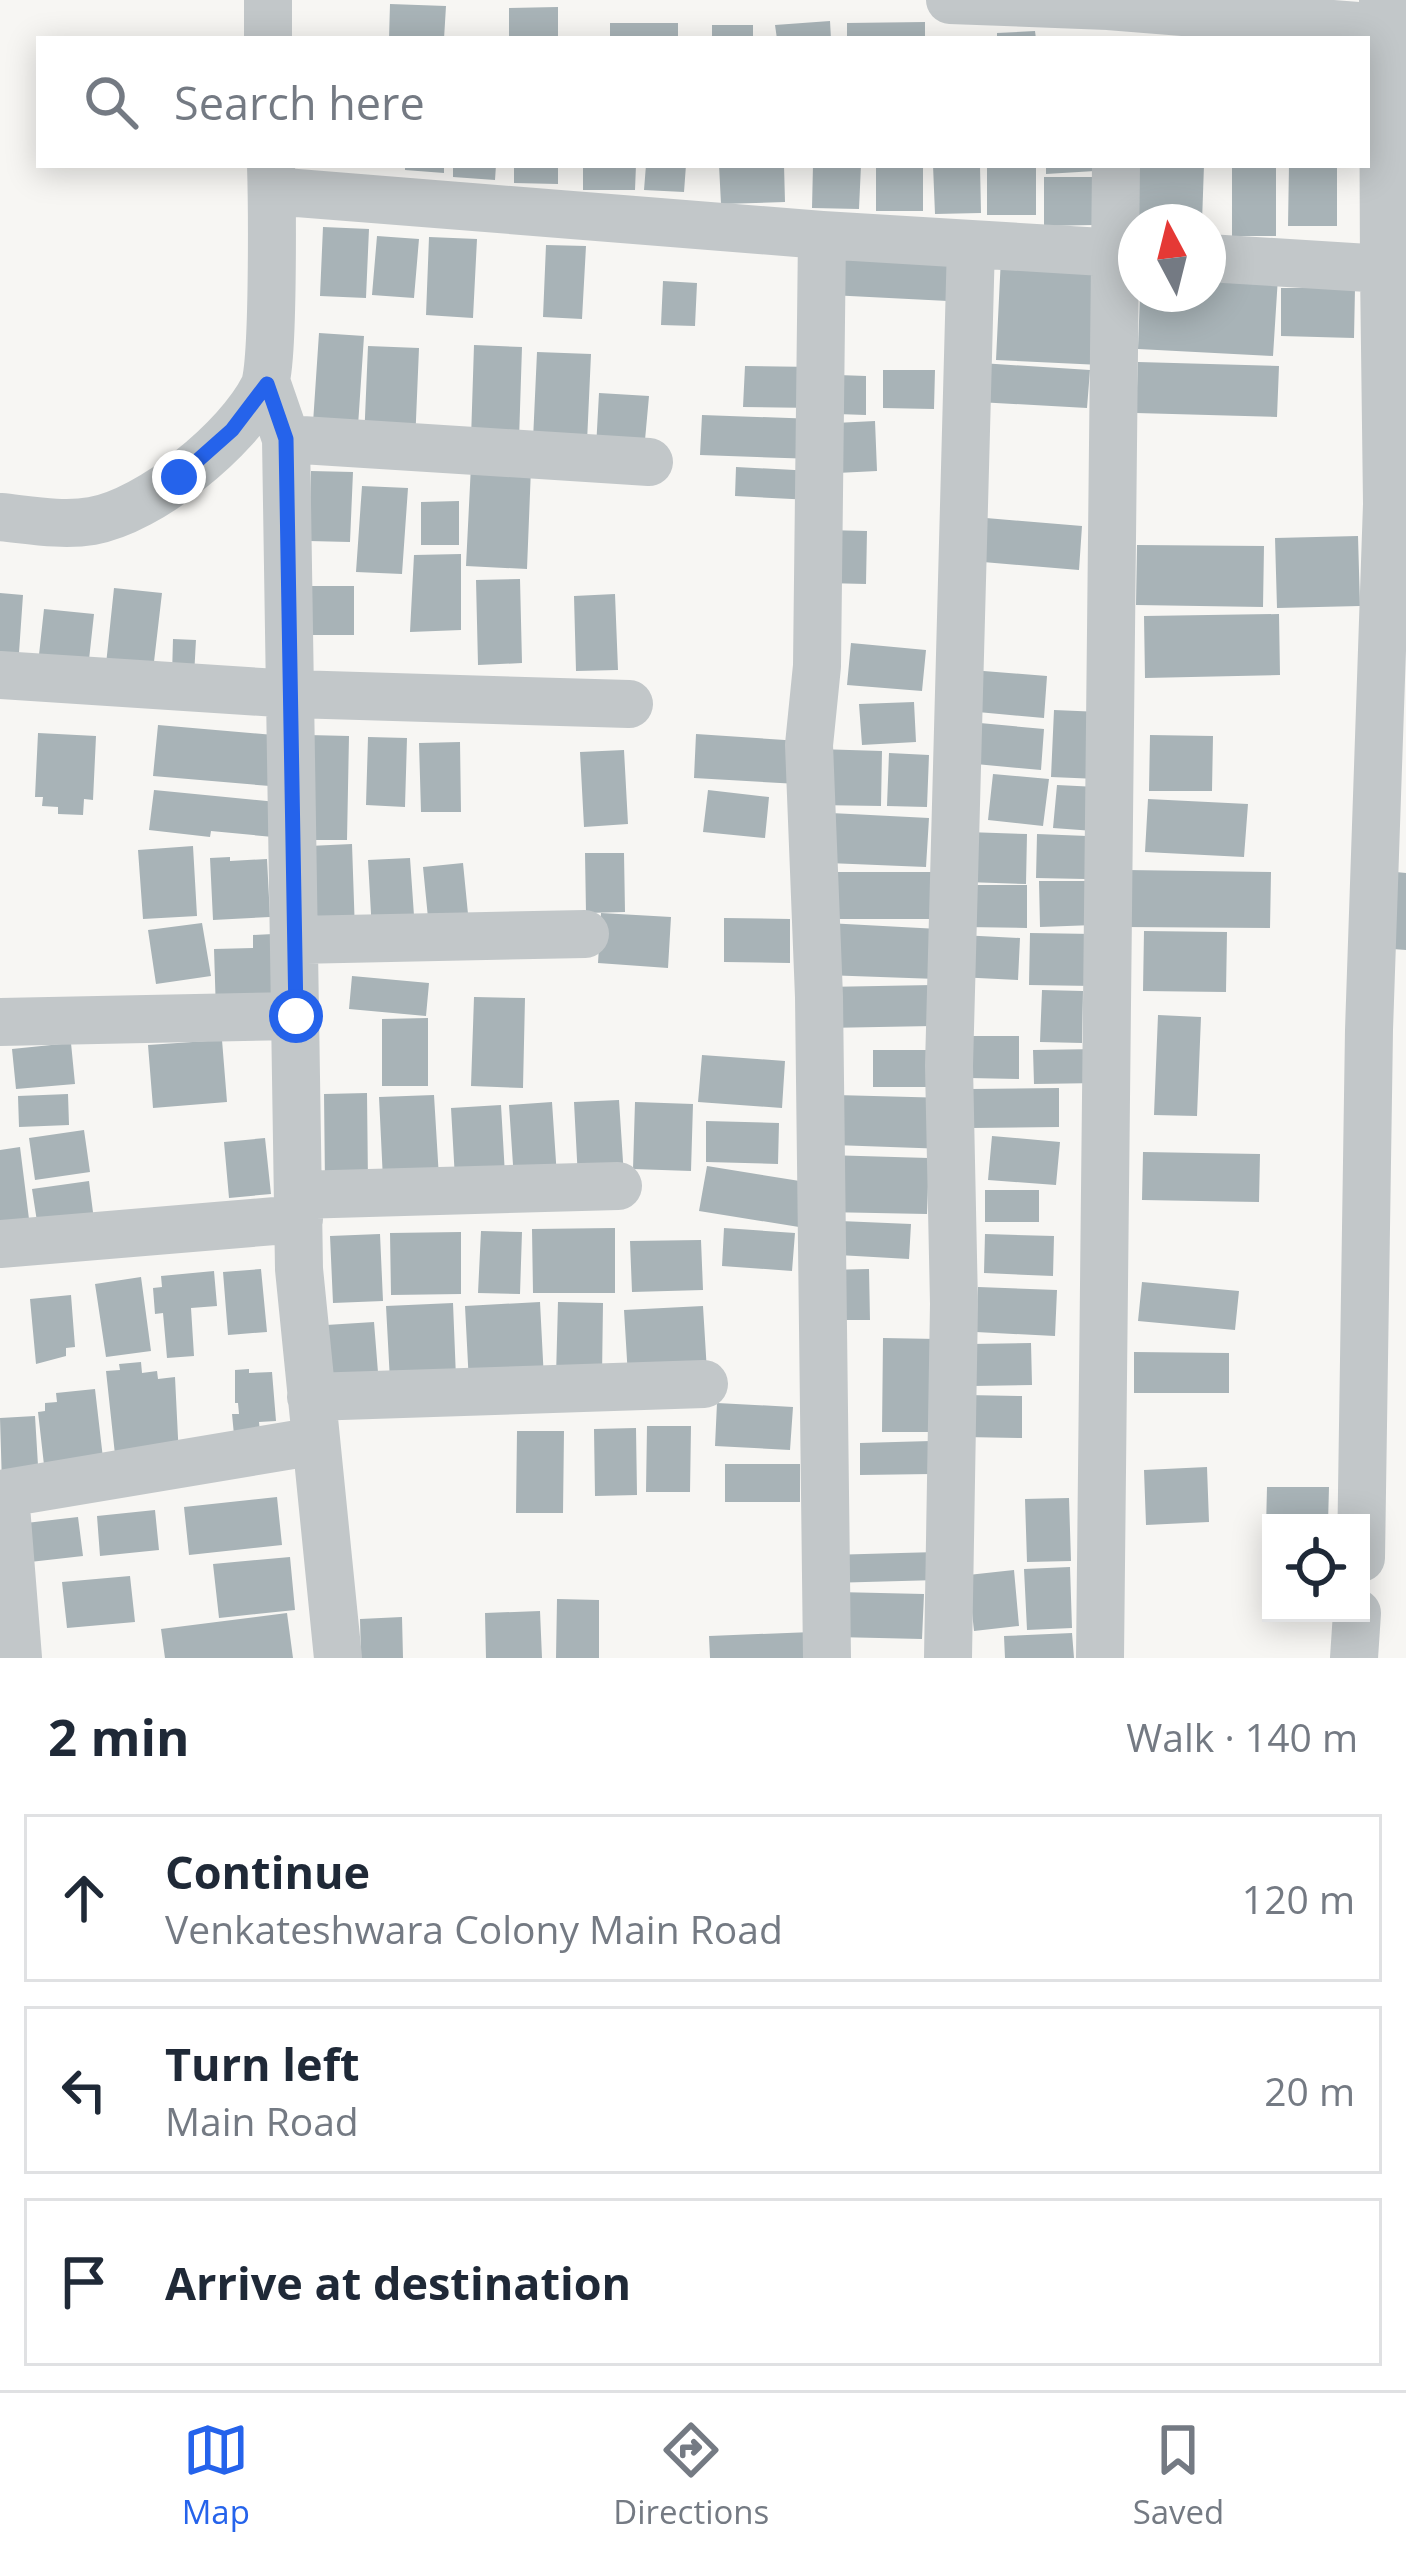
<!DOCTYPE html>
<meta charset="utf-8">
<style>
body{margin:0;font-family:"Open Sans",sans-serif;background:#f6f6f7;color:#1f2937}
.controls{position:absolute;right:36px;bottom:36px;display:grid;overflow:hidden;border-radius:0px;box-shadow:0 6px 30px #0003}
.controls button{width:108px;height:108px;display:grid;place-items:center;padding:0;border:0;border-bottom:3px solid #e0e1e3;background:#fff;color:#1f2937;font:60px sans-serif}
.compass{position:absolute;left:1118px;top:204px;width:108px;height:108px;border-radius:50%;background:#fff;box-shadow:0 6px 30px #0003;rotate:353deg}
.stop{position:absolute;width:36px;height:36px;margin:-27px;border:9px solid #2563eb;border-radius:50%;background:#fff}
.stop.end{background:#2563eb;border-color:#fff;box-shadow:0 3px 12px #0008}
.list{margin:0;padding:0;list-style:none}
h2{display:flex;justify-content:space-between;align-items:center;height:156px;margin:0;padding:0 48px;font-size:51px}
h2 small{font-size:39px;font-weight:400;color:#747a83}
.list li{display:grid;grid-template-columns:78px 1fr auto;gap:36px;align-items:center;box-sizing:border-box;height:168px;margin:0 24px 24px;padding:0 24px;border:3px solid #e0e1e3;border-radius:0px}
.list b{display:block;font-size:45px;white-space:nowrap}
.list p{margin:0;font-size:39px;white-space:nowrap;color:#747a83}
.list em{font-size:39px;font-style:normal;color:#747a83}
.icon{flex:none;width:66px;height:66px;fill:none;stroke:currentColor;stroke-width:2;stroke-linecap:round;stroke-linejoin:round}
.map{position:relative;flex:none;width:1406px;height:1658px;overflow:hidden}
.search{position:absolute;background:#fff;box-shadow:0 6px 30px #0003;left:36px;right:36px;top:36px;height:132px;display:flex;align-items:center;gap:30px;box-sizing:border-box;padding:0 42px;border-radius:0px;color:#747a83;font-size:45px}
.sheet{height:732px;background:#fff}
nav{display:flex;justify-content:space-around;align-items:center;box-sizing:border-box;height:168px;border-top:3px solid #e0e1e3;background:#fff;font-size:33px;color:#747a83}
nav a{display:grid;justify-items:center;gap:6px}
nav .on{color:#2563eb}
.map>svg:first-child{display:block}
</style>
<div class="map">
<svg width="1406" height="1658" viewBox="0 0 1406 1658">
<rect width="100%" height="100%" fill="#f7f6f3"/>
<!-- building -->
<path fill="#a8b3b7" d="M390,4L446,6L444,39H389Z
M558,7V39H509V8Z
M830,21L831,39H777L775,25Z
M925,22V39H847V23Z
M610,23H678V39H610Z
M712,25H753V39H712Z
M1035,31L1036,39H997V33Z
M405,165H444V173L405,170Z
M453,165H496L495,180L453,177Z
M514,165H558V184L514,183Z
M583,165H636L635,190H583Z
M646,165H686L684,192L644,190Z
M719,165H784L785,202L721,204Z
M813,165H861L859,209L812,208Z
M876,165H923V211H876Z
M933,165H980L981,213L935,214Z
M987,165H1036V215H987Z
M1046,165H1095V171L1046,174Z
M1133,165H1204L1202,222H1136Z
M1232,165H1276V236H1232Z
M1289,165H1337V226H1288Z
M1044,177H1092L1093,225L1044,226Z
M323,227L369,229L366,298L320,296Z
M377,236L419,239L414,298L372,295Z
M429,237L477,239L473,318L426,315Z
M546,245L586,246L582,319L543,317Z
M833,248L951,254L948,301L830,295Z
M1001,257L1106,262L1101,365L996,360Z
M1208,273L1278,277L1273,356L1138,349L1140,294H1208Z
M663,281L697,283L695,326L661,325Z
M1281,288H1355L1354,338L1281,336Z
M319,333L364,336L357,441L312,438Z
M474,345L522,347L519,440L471,439Z
M368,346L419,348L415,444L364,441Z
M537,352L591,354L587,442L533,440Z
M1138,362L1279,366L1277,417L1136,413Z
M981,363L1090,370L1087,408L978,402Z
M745,366L815,367V408L743,407Z
M883,370H935L934,409L883,408Z
M838,375L866,376V415L837,414Z
M599,393L649,396L644,451L596,448Z
M702,415L816,419L815,459L700,455Z
M875,421L877,471L837,473L835,423Z
M471,465L531,468L527,569L466,566Z
M736,467L813,471L812,500L735,496Z
M311,471L353,472L350,542L309,541Z
M362,486L408,488L402,574L356,572Z
M459,501V545H421V502Z
M986,518L1082,526L1079,570L983,562Z
M826,530L867,531L866,584L825,583Z
M1358,536L1360,606L1277,608L1275,538Z
M1137,545L1264,546L1263,607L1136,605Z
M461,554V630L410,632L414,555Z
M520,579L522,663L478,665L476,580Z
M305,586H354V635H305Z
M114,588L162,593L152,679L105,674Z
M0,593L23,595L18,667L0,666Z
M615,594L618,670L576,671L574,596Z
M44,609L94,614L87,678L37,673Z
M1279,614L1280,675L1145,678L1144,616Z
M173,639L196,640L194,676L172,675Z
M851,643L926,650L922,691L847,685Z
M971,670L1047,676L1044,718L967,711Z
M914,702L916,742L862,745L859,704Z
M1054,710L1101,712L1098,779L1051,777Z
M969,722L1044,729L1041,770L965,763Z
M158,725L274,735L270,786L153,776Z
M38,733L96,736L93,800L84,799L83,815L58,814V807L42,806L43,797H35Z
M696,734L800,741L798,784L694,778Z
M308,735L349,736L347,840H306Z
M1150,735L1213,736L1212,791H1149Z
M368,737L407,738L405,807L366,805Z
M460,742L461,812H421L419,743Z
M817,749L882,751L881,806L816,805Z
M624,750L628,824L584,827L580,752Z
M889,753L929,755L927,807L887,806Z
M993,774L1049,779L1043,826L988,820Z
M1057,785L1097,787L1094,831L1053,828Z
M154,790L277,802L273,837L211,831L210,837L149,830Z
M708,790L769,797L765,838L703,832Z
M1148,799L1248,804L1244,857L1145,852Z
M831,813L929,818L926,867L828,863Z
M967,832L1027,834L1026,884L966,882Z
M1037,834L1087,836L1085,879L1036,878Z
M352,844L355,932L312,933L309,846Z
M193,846L197,916L143,919L138,850Z
M585,853H624L625,912L586,913Z
M230,857V861L267,859L270,917L213,920L210,858Z
M410,858L415,930L372,932L368,860Z
M463,863L468,914L428,918L423,867Z
M1126,870L1271,872L1270,928L1125,927Z
M1386,871L1406,873V950L1379,948Z
M830,872H935V919H831Z
M1039,881H1093L1094,925L1040,927Z
M965,885H1027V928L965,927Z
M601,913L671,917L668,968L598,963Z
M724,918L790,919V963L724,962Z
M202,923L211,976L156,984L148,930Z
M827,923L939,929L937,979L824,975Z
M1144,931L1227,932L1226,992L1143,991Z
M1030,933L1094,934L1093,986L1029,985Z
M273,934L276,1011L216,1013L214,949L253,948V935Z
M960,935L1020,938L1018,980L958,977Z
M352,976L429,983L426,1016L349,1009Z
M933,985V1026L825,1028L824,987Z
M1042,990L1083,991L1082,1043L1040,1042Z
M474,997L525,998L523,1088L471,1086Z
M1158,1015L1201,1017L1197,1116L1154,1115Z
M428,1018V1086H382V1019Z
M970,1036H1019V1079L969,1078Z
M222,1040L227,1102L153,1108L148,1045Z
M71,1043L75,1084L16,1089L12,1049Z
M1099,1049L1100,1083L1034,1084L1033,1050Z
M873,1050H937V1087H873Z
M702,1055L785,1061L782,1108L698,1102Z
M1059,1088V1127L970,1128V1089Z
M367,1093L368,1184H325L324,1094Z
M68,1094L69,1125L19,1127L18,1096Z
M434,1095L439,1178L383,1180L379,1097Z
M836,1095L949,1098L947,1149L834,1145Z
M619,1100L624,1177L578,1179L574,1102Z
M552,1102L557,1177L514,1180L509,1105Z
M635,1102L693,1104L691,1171L633,1169Z
M501,1105L505,1175L455,1179L451,1108Z
M706,1121L779,1123L778,1164L706,1162Z
M84,1130L90,1172L35,1180L29,1138Z
M992,1136L1060,1142L1056,1185L988,1180Z
M265,1138L271,1194L229,1198L224,1142Z
M20,1147L30,1227L0,1230V1150Z
M1143,1152L1260,1154L1259,1202L1142,1200Z
M826,1155L929,1158L927,1214L824,1212Z
M707,1166L806,1182L799,1227L699,1211Z
M89,1181L94,1220L38,1228L32,1189Z
M985,1190H1039V1222H985Z
M840,1221L911,1224L909,1259L838,1255Z
M615,1228V1293H533L532,1229Z
M724,1228L795,1233L792,1271L722,1266Z
M481,1231L522,1232L520,1294L478,1293Z
M461,1232V1294L391,1295L390,1233Z
M380,1234L383,1301L333,1303L330,1236Z
M985,1234L1054,1236L1053,1276L984,1273Z
M701,1240L703,1290L632,1292L630,1241Z
M261,1269L267,1332L228,1335L223,1272Z
M869,1269L870,1320H828L827,1270Z
M214,1271L217,1306L191,1308L194,1356L167,1358L163,1313L155,1314L153,1288L162,1287L161,1276Z
M141,1277L151,1351L106,1357L95,1284Z
M1142,1282L1239,1291L1235,1330L1138,1321Z
M978,1287L1057,1290L1055,1336L976,1332Z
M71,1295L75,1347L66,1348V1356L36,1364L30,1299Z
M540,1302L544,1380L469,1384L465,1306Z
M558,1302L603,1303L602,1377L556,1376Z
M453,1303L456,1378L390,1381L386,1306Z
M703,1306L707,1372L628,1377L624,1310Z
M374,1322L379,1385L331,1388L326,1325Z
M883,1338L938,1339L937,1432H882Z
M1031,1343L1032,1385L971,1386L970,1344Z
M1134,1352L1229,1353V1393H1134Z
M141,1362L142,1373L157,1371L158,1379L175,1377L179,1458L116,1464L106,1371L120,1370L119,1364Z
M249,1369V1373L272,1372L276,1421L259,1422L260,1433L234,1435L232,1414H239L238,1403H235V1370Z
M95,1389L104,1467L44,1465L38,1412L45,1411V1403L57,1402L56,1393Z
M966,1395L1022,1396V1438L965,1437Z
M717,1403L793,1407L790,1450L715,1446Z
M35,1416L39,1482L2,1485L0,1418Z
M647,1426H691L690,1492H646Z
M636,1428L637,1495L595,1496L594,1429Z
M517,1431H564L563,1513H516Z
M931,1441L932,1474L860,1475V1443Z
M725,1464H800V1502H725Z
M1207,1467L1209,1522L1146,1525L1144,1470Z
M1267,1487H1329L1328,1523H1271V1529H1266Z
M277,1497L282,1545L189,1555L184,1507Z
M1069,1498L1071,1561L1027,1562L1025,1499Z
M155,1510L159,1550L100,1556L97,1516Z
M78,1517L83,1556L30,1562L26,1523Z
M937,1552L938,1580L829,1583L828,1555Z
M290,1557L295,1610L219,1618L213,1564Z
M1070,1567L1072,1628L1027,1630L1024,1569Z
M1014,1570L1019,1626L974,1631L968,1575Z
M130,1576L135,1622L67,1628L62,1582Z
M837,1592L924,1594L922,1639L836,1637Z
M557,1599L599,1600V1658H556Z
M540,1611L542,1658H486L485,1613Z
M287,1613L293,1658H165L161,1629Z
M402,1617L403,1658H361L360,1619Z
M812,1632L813,1658H710L709,1636Z
M1072,1633L1074,1658H1005L1004,1636Z"/>
<g fill="none" stroke-linecap="round" stroke-linejoin="round">
<!-- minor -->
<path stroke="#c2c7c9" stroke-width="48" d="M950,0L1108,6L1383,28V0
M268,39V0
M272,191L822,235L1136,254
M822,235L817,666L809,745L819,997L827,1658
M1208,258L1384,269L1383,28
M267,384L286,439L299,1269L338,1658
M286,439L649,462
M0,517C30,520 62,526 92,521C150,511 238,439 264,387C274,368 272,197 271,165
M0,675L293,694L629,704
M295,940L585,934
M0,1022L296,1016
M298,1195L618,1186
M0,1244L299,1219
M311,1397L704,1384
M0,1494L316,1441
M5,1494L18,1658
M1361,1558L1369,1030L1387,504L1384,269L1406,270
M948,1658L954,1304L949,1066L971,244
M1100,1658L1116,165
M1354,1658L1357,1613"/>
</g>
<g fill="none" stroke-linecap="round" stroke-linejoin="round">
<!-- route -->
<path stroke="#2563eb" stroke-width="15" d="M179,477L232,430L267,384L286,439L296,1016"/>
</g>
</svg>
<div class="controls">
<button><svg class="icon" aria-label="locate" viewBox="0 0 24 24"><circle cx="12" cy="12" r="6"/><path d="M12 2v4M12 18v4M2 12h4M18 12h4"/></svg></button>
</div>
<svg class="compass" viewBox="-18 -18 36 36"><path d="M0-13l5 13h-10z" fill="#e53935"/><path d="M0 13l5-13h-10z" fill="#747a83"/></svg>
<div class="stop" style="left:296px;top:1016px"></div>
<div class="stop end" style="left:179px;top:477px"></div>
<div class="search"><svg class="icon" aria-label="search" viewBox="0 0 24 24"><circle cx="10" cy="10" r="6"/><path d="M15 15l6 6"/></svg>Search here</div>
</div>
<section class="sheet">
<h2>2 min<small>Walk · 140 m</small></h2>
<ul class="list">
<li><svg class="icon" aria-label="ahead" viewBox="0 0 24 24"><path d="M12 20V5M6 11l6-6 6 6"/></svg><div><b>Continue</b><p>Venkateshwara Colony Main Road</p></div><em>120 m</em></li>
<li><svg class="icon" aria-label="left" viewBox="0 0 24 24"><path d="M17 20v-9H6M10 6l-5 5 5 5"/></svg><div><b>Turn left</b><p>Main Road</p></div><em>20 m</em></li>
<li><svg class="icon" aria-label="arrive" viewBox="0 0 24 24"><path d="M6 21V4h12l-3 4 3 4H6"/></svg><div><b>Arrive at destination</b></div></li>
</ul>
</section>
<nav>
<a class="on"><svg class="icon" aria-label="map" viewBox="0 0 24 24"><path d="M3 6l6-2 6 2 6-2v14l-6 2-6-2-6 2zM9 4v14M15 6v14"/></svg>Map</a>
<a><svg class="icon" aria-label="directions" viewBox="0 0 24 24"><path d="M12 3l9 9-9 9-9-9zM9 14v-3h6M13 9l2 2-2 2"/></svg>Directions</a>
<a><svg class="icon" aria-label="saved" viewBox="0 0 24 24"><path d="M7 4h10v16l-5-4-5 4z"/></svg>Saved</a>
</nav>
